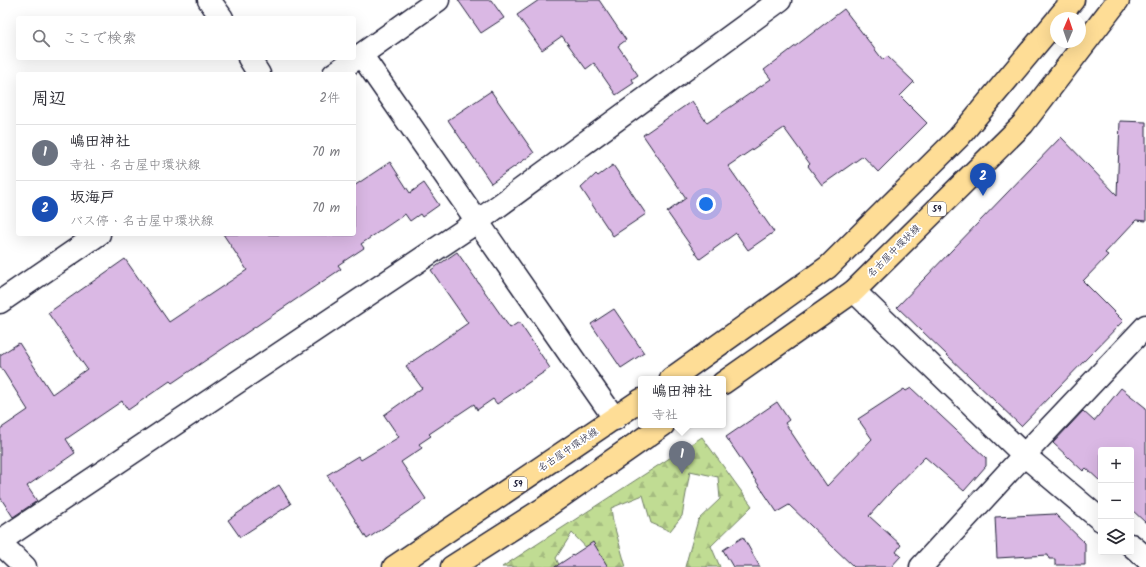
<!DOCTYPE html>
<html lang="ja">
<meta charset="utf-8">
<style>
body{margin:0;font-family:Kalam,"Klee One",sans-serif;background:#f2f2f3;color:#2b2b33}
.controls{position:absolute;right:12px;bottom:12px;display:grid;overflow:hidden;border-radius:4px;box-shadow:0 4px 16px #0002}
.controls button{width:36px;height:36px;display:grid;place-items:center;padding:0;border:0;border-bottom:1px solid #e1e1e2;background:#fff;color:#2b2b33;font:20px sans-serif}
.compass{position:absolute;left:1050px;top:12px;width:36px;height:36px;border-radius:50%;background:#fff;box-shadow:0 4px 16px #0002;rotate:2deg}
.you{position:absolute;left:706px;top:204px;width:14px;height:14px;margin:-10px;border:3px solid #fff;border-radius:50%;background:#1a73e8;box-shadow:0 0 0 6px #1a73e833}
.badge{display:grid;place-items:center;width:26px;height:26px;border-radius:50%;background:#0b8043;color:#fff;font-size:13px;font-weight:700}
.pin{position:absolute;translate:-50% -33px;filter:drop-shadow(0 1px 2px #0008)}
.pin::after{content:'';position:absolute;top:21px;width:14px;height:12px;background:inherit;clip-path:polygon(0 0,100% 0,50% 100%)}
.popup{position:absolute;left:638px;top:376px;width:88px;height:52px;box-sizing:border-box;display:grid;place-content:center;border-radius:4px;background:#fff;filter:drop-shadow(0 1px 3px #0005);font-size:13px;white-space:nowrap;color:#7c7c81}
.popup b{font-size:15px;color:#2b2b33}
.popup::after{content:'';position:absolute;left:50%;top:100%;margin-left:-8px;border:8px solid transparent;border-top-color:#fff}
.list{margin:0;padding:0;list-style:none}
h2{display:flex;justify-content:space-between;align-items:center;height:52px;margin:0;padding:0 16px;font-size:17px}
h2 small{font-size:13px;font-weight:400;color:#7c7c81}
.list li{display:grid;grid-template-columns:26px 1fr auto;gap:12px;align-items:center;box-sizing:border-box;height:56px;padding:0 16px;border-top:1px solid #e1e1e2}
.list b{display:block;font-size:15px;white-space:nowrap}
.list p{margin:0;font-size:13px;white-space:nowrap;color:#7c7c81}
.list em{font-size:13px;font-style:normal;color:#7c7c81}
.icon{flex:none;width:22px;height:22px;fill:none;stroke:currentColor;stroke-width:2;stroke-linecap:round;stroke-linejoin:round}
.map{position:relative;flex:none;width:1146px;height:567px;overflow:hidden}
.search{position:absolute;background:#fff;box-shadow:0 4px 16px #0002;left:16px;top:16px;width:340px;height:44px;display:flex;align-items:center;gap:10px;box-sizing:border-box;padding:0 14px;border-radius:4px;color:#7c7c81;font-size:15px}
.panel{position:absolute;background:#fff;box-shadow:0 4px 16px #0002;left:16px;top:72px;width:340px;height:164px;border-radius:4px}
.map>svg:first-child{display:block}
</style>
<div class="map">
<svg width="1146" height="567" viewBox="0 0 1146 567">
<defs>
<pattern id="forest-firs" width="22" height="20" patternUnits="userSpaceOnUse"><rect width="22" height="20" fill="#c0dc93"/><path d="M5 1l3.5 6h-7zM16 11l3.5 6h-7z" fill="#a5bc80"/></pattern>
</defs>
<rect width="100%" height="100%" fill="#fff"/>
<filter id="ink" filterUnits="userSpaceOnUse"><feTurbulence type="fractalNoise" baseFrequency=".025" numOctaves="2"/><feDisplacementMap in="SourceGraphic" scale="8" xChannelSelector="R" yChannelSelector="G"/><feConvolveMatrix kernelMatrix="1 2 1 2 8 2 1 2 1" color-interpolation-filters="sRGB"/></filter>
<g filter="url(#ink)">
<!-- forest -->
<path fill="url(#forest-firs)" stroke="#717f67" d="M702,437L752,506L711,546L720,567H685L698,520L720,499L718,477L690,471L682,516L670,531L651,523L643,495L611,508L613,522L626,567H605L572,533L556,558L560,567H502Z"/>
<!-- building -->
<path fill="#dab8e4" stroke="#22223b" d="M458,0H491L504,18L481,33Z
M539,0H599L626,40L618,46L638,75L632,79L634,83L616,95L594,63L586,69L562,36L542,50L517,15Z
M844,9L883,60L887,56L914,82L900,96L927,123L878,172L863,156L822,185L808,166L810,164L784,128L728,166L774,232L748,250L736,233L700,259L667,212L686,198L643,135L692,101L707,123L771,79L764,70Z
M491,91L534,153L491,183L448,120Z
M1120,121L1146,122V221L1136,220L1105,253L1108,255L1083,281L1123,321L1021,426L897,307L1061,137L1117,195Z
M390,162L410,193L424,183L439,205L422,217L420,214L410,221L405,214L361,244L364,248L338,265L341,269L172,383L170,381L128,410L122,401L66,439L75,453L27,486L37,501L13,517L0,497V429L28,410L0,366V355L19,343L52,394L87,369L48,313L125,259L169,322L247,270L223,234L354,235V186Z
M613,165L646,214L613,236L581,188L596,174L598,176Z
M457,252L510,328L519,322L550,368L497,404L493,399L477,410L474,404L429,434L431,436L419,444L422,448L401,462L426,499L367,539L327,475L358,456L361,460L399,437L384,415L422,388L406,366L468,323L431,270Z
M614,309L644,353L621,368L591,324Z
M911,388L986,458V466L964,491L925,457L888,495L869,516L901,545L896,552L901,556L891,567H854L789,505L777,512L726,437L777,402L789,420L785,423L827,486L872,439L858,419L904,389L906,391Z
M1121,388L1146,408V523L1131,509V450H1101V482L1086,468L1083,471L1053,443L1083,411L1094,421Z
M279,485L291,504L240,537L228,520Z
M1055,514L1085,543V565H1055V559H1049L1048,555L997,558L995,517Z
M743,537L760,567H733L723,550Z
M593,542L608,567H555Z"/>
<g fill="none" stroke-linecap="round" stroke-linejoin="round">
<defs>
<path id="minor" d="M209,0L222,18
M362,56L615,419
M249,58L259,74
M334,74L438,0
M854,291L1024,455L1101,520
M0,302L99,234
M0,541L478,221L780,0
M0,543L25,567
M1131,545L1146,558
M921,567L1024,455L1146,326"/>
<path id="major" d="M1058,18L1073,0
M671,379L828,267L959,137L1056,21
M723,383L854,291L1023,124L1118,0
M394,567L641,400
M452,567L543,509L663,425"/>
</defs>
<!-- minor casing -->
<use href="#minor" stroke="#22223b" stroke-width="25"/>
<!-- major casing -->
<use href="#major" stroke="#22223b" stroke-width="25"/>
<!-- minor -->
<use href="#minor" stroke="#fff" stroke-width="22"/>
<!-- major -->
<use href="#major" stroke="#fedd96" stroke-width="22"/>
</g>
</g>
<g text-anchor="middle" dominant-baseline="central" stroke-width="3.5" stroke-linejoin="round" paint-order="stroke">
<!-- shield labels -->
<g fill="#fff" stroke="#646476" stroke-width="1">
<rect x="928" y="202" width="18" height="14" rx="3"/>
<rect x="509" y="477" width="18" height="14" rx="3"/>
</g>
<g font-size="9" font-weight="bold" fill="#22223b">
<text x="937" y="209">59</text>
<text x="518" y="484">59</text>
</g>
<!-- street labels -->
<g font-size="10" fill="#22223b" stroke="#fff">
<text transform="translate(894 251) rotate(-45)">名古屋中環状線</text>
<text transform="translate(568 450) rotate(-34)">名古屋中環状線</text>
</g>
</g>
</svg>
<div class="controls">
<button>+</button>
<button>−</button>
<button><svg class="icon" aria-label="layers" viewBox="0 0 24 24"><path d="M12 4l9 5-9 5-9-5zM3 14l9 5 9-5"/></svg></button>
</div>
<svg class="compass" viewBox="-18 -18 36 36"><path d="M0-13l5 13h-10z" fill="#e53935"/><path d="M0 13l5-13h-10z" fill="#7c7c81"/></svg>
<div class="you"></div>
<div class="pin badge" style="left:682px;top:474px;background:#6b7280">1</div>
<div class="popup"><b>嶋田神社</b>寺社</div>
<div class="pin badge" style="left:983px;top:196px;background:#1a4fb4">2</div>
<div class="search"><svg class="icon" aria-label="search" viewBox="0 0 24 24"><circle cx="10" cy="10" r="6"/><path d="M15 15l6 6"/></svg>ここで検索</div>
<section class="panel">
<h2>周辺<small>2件</small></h2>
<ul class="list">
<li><span class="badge" style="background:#6b7280">1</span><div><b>嶋田神社</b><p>寺社 · 名古屋中環状線</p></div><em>70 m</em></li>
<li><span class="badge" style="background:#1a4fb4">2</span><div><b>坂海戸</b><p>バス停 · 名古屋中環状線</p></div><em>70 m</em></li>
</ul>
</section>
</div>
